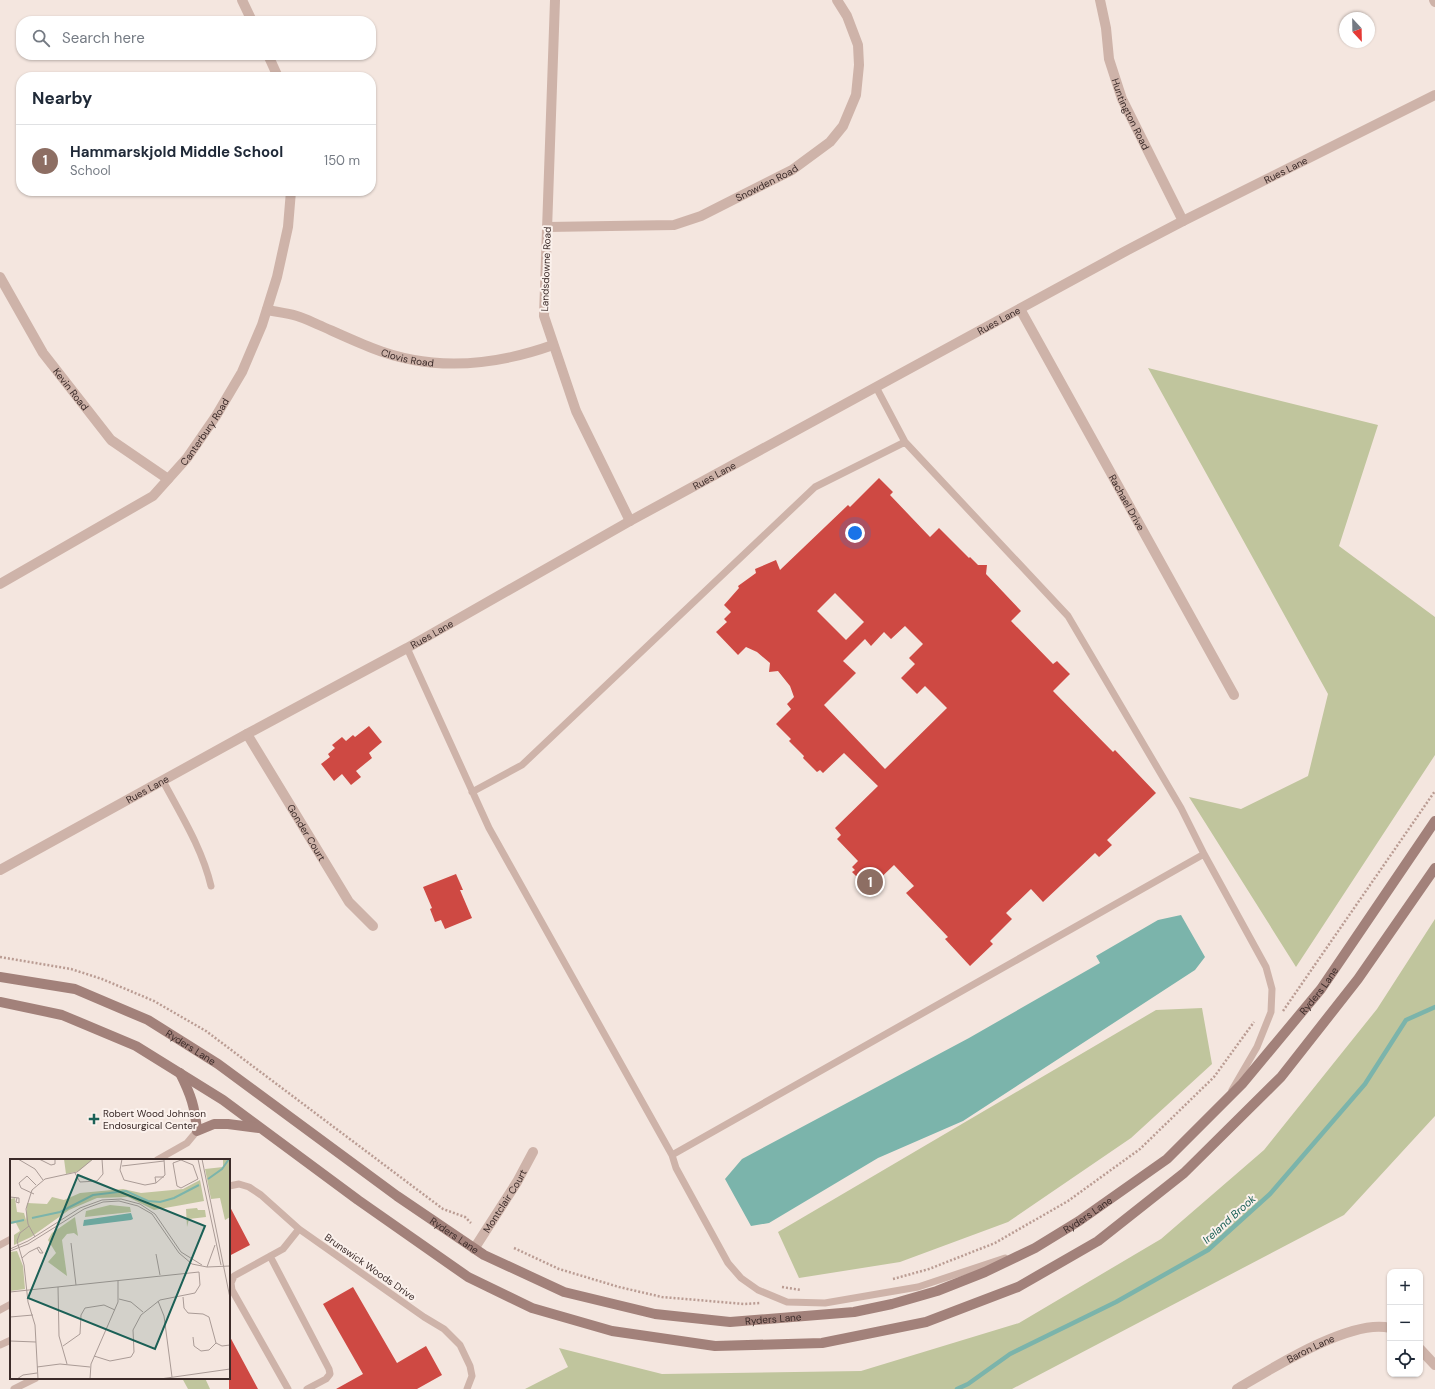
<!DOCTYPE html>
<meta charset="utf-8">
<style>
body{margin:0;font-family:"DM Sans",sans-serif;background:#f2f2f3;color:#1f2937}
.controls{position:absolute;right:12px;bottom:12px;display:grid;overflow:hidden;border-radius:8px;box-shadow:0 1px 3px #0004}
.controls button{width:36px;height:36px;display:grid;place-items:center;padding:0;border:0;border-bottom:1px solid #e0e1e3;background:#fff;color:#1f2937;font:20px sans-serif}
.compass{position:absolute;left:1339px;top:12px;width:36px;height:36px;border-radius:50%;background:#fff;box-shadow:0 1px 3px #0004;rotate:158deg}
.you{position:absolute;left:855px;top:533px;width:14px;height:14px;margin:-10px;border:3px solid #fff;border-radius:50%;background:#1a73e8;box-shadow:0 0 0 6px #1a73e833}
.badge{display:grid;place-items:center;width:26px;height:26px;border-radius:50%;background:#2563eb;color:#fff;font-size:13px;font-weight:700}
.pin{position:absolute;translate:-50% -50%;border:2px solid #fff;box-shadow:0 1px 4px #0006}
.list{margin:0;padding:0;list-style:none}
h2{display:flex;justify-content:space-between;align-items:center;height:52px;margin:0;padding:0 16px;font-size:17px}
h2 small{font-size:13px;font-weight:400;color:#747a83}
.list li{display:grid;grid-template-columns:26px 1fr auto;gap:12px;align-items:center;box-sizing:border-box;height:72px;padding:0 16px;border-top:1px solid #e0e1e3}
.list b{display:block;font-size:15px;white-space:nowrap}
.list p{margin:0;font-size:13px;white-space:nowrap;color:#747a83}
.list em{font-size:13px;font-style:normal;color:#747a83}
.icon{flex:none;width:22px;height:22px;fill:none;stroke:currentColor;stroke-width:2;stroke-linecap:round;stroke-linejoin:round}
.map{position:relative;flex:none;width:1435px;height:1389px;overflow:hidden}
.search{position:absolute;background:#fff;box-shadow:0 1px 3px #0004;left:16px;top:16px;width:360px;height:44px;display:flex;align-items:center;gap:10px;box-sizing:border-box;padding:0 14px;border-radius:16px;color:#747a83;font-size:15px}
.panel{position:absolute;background:#fff;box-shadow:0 1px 3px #0004;left:16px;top:72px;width:360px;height:124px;border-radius:16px}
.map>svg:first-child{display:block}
</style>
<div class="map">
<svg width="1435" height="1389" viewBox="0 0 1435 1389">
<rect width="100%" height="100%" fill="#f4e6df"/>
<!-- green -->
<path fill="#c0c59d" d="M1148,368L1378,425L1339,546L1435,617V755L1296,967L1189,797L1241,809L1308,776L1328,694Z
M1435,919V1116L1344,1215L1012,1389H525L568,1367L559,1348L662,1374L861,1371L1019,1323L1161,1239L1264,1150L1377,1009Z
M1202,1008L1212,1064L1131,1138L1008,1222L900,1262L799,1278L778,1232L1156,1010Z
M182,1378H205L210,1389H188Z"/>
<!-- water -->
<path fill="#7bb4ab" d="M1181,915L1205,957L1195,970L963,1121L878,1158L769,1223L751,1226L725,1179L742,1159L969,1038L1100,963L1096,956L1158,920Z"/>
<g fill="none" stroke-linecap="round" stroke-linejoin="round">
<!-- stream -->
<path stroke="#7bb4ab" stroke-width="4.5" d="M957,1389L968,1384L1010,1354L1116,1302L1208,1250L1270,1194L1365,1084L1406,1020L1435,1007"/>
</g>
<!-- building -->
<path fill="#ce4943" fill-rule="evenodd" d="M879,478L893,492L890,495L930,537L939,528L969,558L970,557L978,565H987L986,574L1021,611L1011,621L1053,664L1057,661L1070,674L1053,691L1113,752L1115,750L1156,793L1107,840L1112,845L1099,857L1095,853L1043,902L1031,889L1006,913L1012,919L990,941L993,944L970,966L945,939L948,937L906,893L914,886L894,865L869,889L852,872L855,870L852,867L858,861L837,839L841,835L835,828L878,786L844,753L823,773L820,770L817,772L803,758L804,756L789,741L791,739L776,724L791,709L787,704L794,697L790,686L778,671L769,672L770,663L757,652L746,647L738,655L716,632L727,622L724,619L731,612L724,605L739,588L738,586L756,573L755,569L776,560L780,570L848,505L850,507ZM835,593L864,622L846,640L817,611ZM905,626L923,644L909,658L915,664L901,678L917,694L925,686L947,708L885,769L824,705L856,673L843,661L865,639L871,646L884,632L891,639Z
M369,726L382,742L369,753L372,758L356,771L361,777L351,785L342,774L334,781L321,764L330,757L328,754L335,748L332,745L342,737L346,741L353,735L355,737Z
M456,874L463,890H460L472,918L445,929L441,920L435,922L430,909L432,908L423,887Z
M229,1205L250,1245L229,1256Z
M353,1287L397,1363L426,1346L442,1375L417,1389H336L363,1374L323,1304Z
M229,1335L258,1389H229Z"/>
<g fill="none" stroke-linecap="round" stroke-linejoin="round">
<!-- path -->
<path stroke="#ba9c93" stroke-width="2.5" stroke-dasharray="2 2" stroke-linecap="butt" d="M0,957L71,969L102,979L154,1001L206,1031L443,1209L465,1217L471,1223
M1283,1011L1435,791
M514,1248L559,1269L619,1287L662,1297L744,1304L760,1303
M893,1279L929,1269L995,1243L1068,1201L1140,1149L1214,1077L1254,1022
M782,1287L801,1290"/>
<!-- service -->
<path stroke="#ceb3a9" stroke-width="7" d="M407,648L489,828L672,1155L1204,854L1181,808L1068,616L905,442L876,387
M163,781C181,815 202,848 211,886
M472,792L522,765L815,487L905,442
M1204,854L1266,967L1272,989L1271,1012L1257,1047L1232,1090
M672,1155L676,1168L728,1263L741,1278L758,1290L787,1302L825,1303L918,1287L1005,1258
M157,1160L187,1143L197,1131
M229,1186L239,1184L249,1187L261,1195L299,1229L424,1317L444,1329L460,1345L470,1366L472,1376L467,1389
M0,1245L11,1239
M270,1256L329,1369L330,1374L326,1379L307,1389
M0,1310L11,1304
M0,1345L11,1340
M14,1389L36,1378
M288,1389L232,1290L231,1283L234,1276L283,1249L299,1229"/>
<!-- minor -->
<g stroke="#ceb3a9" stroke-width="10">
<path d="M242,0L252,21"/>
<path d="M555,0L544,316L576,411L630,521"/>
<path id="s1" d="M1100,0L1106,28L1109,59L1122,99L1183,221"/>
<path d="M1434,0L1435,2"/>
<path d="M268,55L278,77"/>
<path id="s2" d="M547,227L674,225L701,216L792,170L830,142L843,126L856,95L859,65L858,45L847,16L837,0"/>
<path id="s3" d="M0,277L43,353L111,440L168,479"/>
<path id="s4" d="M1020,309L1234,695"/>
<path id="s5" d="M267,310C277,312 287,313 297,316C304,318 312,322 319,325C337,333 354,341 372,348C432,372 494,366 553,345"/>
<path id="s6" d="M0,584L153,496L187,458L216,416L242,372L262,325L277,277L288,227L291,191"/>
<path id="s7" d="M247,734L349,902L373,926"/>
<path id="s8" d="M0,870L247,734L407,648L630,521L1122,253L1183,221L1435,95"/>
<path id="s9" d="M474,1249L517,1182L533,1152"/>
<path d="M1420,1349L1435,1365"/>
<path id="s10" d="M1237,1389C1271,1369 1351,1318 1390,1328"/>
</g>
<!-- secondary -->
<g stroke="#a2817a" stroke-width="10">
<path id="s11" d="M0,977L75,989L148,1020L218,1064L397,1196L484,1255L564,1292L655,1314L730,1322L854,1312L892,1304L937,1291L985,1272L1035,1248L1079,1221L1167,1159L1242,1084L1321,989L1435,821"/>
<path d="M0,1002L62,1015L136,1046L223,1100L358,1200L468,1277L532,1308L612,1331L715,1346L822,1343L926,1322L1018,1287L1098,1241L1184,1173L1281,1077L1358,979L1435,868"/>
<path d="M180,1073C191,1095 195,1107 197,1131L214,1124H228L259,1128"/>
</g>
</g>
<!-- markers -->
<path fill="#1b6056" stroke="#fbf1ec" stroke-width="1.5" d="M92 1113h4v4h4v4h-4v4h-4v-4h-4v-4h4z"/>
<g text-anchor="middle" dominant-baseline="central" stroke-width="4" stroke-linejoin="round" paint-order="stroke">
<!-- street labels -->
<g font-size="10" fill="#3b2b29" stroke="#fbf1ec">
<text stroke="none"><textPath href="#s1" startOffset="119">Huntington Road</textPath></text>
<text stroke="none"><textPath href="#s8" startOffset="1464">Rues Lane</textPath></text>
<text stroke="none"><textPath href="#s2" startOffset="229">Snowden Road</textPath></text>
<text transform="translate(546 269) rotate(-88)">Landsdowne Road</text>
<text stroke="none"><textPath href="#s8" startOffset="1140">Rues Lane</textPath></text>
<text stroke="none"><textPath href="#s5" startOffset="149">Clovis Road</textPath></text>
<text stroke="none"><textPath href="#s3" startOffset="133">Kevin Road</textPath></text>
<text stroke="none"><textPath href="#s6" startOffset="259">Canterbury Road</textPath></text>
<text stroke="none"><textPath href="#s8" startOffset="816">Rues Lane</textPath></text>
<text stroke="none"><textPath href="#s4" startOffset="221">Rachael Drive</textPath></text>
<text stroke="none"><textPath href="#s8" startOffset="492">Rues Lane</textPath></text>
<text stroke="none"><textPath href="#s8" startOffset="168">Rues Lane</textPath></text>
<text stroke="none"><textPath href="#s7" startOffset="115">Gonder Court</textPath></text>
<text stroke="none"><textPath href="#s11" startOffset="1526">Ryders Lane</textPath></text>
<text stroke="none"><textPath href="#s11" startOffset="206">Ryders Lane</textPath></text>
<text stroke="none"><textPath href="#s9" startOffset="57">Montclair Court</textPath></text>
<text stroke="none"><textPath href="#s11" startOffset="1202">Ryders Lane</textPath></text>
<text stroke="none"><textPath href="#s11" startOffset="530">Ryders Lane</textPath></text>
<text transform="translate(370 1267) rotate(35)">Brunswick Woods Drive</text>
<text stroke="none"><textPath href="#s11" startOffset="866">Ryders Lane</textPath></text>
<text stroke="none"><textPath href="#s10" startOffset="84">Baron Lane</textPath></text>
</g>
<!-- poi labels -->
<g font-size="10" fill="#3b2b29" stroke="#fbf1ec" text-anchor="start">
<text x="103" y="1113">Robert Wood Johnson<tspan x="103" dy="12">Endosurgical Center</tspan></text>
</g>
<!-- water labels -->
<g font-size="11" font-style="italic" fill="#1b6056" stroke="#fbf1ec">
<text transform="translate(1229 1219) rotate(-42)">Ireland Brook</text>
</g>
</g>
<!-- overview -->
<g transform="translate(10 1159)">
<rect width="220" height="220" fill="#f4e6df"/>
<path d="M54,0H83L69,12L56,15ZM213,0H220V58L215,61L210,39L201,40L195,10L213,8ZM190,21L194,42L144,51L118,38L87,39L59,51L21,78L4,86V76L10,72L6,64L0,65V40L5,39L7,53L14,54L16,61L17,44L37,45L42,38L54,41L70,34L113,30L131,34L173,30ZM100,46L120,48L121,53L75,58L76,52ZM187,49L188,51H195L196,58L179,60L177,68L176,50ZM65,58L68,77L64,74L57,75L52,81L57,117L38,103L46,94L38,81L42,74ZM7,92L13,107L15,130L0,132V93Z" fill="#c0c59d"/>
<path d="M121,54L123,60L121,61L73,67L74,61Z" fill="#7bb4ab"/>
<path fill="none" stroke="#7bb4ab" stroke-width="2" d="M198,20L212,10L219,0M22,59L50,53L83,36L116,32L138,42L150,43L164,39L189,26M0,64L14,61"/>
<path fill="none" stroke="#aa9b96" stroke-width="1" d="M8,0L25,10L33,21M29,0L41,6L45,5V0M112,0L110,11L114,21L135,26L146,24L155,16L154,0M188,0L211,106M192,0L220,139M171,1L183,6L188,20L171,29L167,27L163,4ZM112,7L154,2M65,14L70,23L87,22L93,15L92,0M146,24L145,18H154M24,35L11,29L9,24L17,17L26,26M0,38L9,39V44L6,43L7,39M19,67L10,74L7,82L14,106L18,143L25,166L28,220M25,78L18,65L16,50L22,31L35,20L67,13L83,0M61,84L66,126M0,90L18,82L70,49L92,41L111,40L130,45L145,55L171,93L192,106M0,92L18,85L74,50L93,43L109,42L128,47L142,55L169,94L182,105L197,108L220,107M146,95L150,116M12,99L19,93L29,88L33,94H30L27,89M197,108L205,86M48,128L49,177L57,205M0,133L189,113L190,126L185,134L150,141L131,156L123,171L124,193L121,198L100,202L84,197M173,138L174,149L178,154L193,155L199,158L206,184L212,187L220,186M109,140L121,143L133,153M148,142L154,157L162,218M0,158L23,156M183,178L184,187L191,192L199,191L206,184M0,182L26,183M53,187L70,175L71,156L75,149L94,146L105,151M27,208L50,205L80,208M7,220L13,216L27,214M80,220L81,205L108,143V122M150,220L220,210"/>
<path fill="#1b6056" fill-opacity="0.15" stroke="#1b6056" stroke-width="2" d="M68,16L195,67L145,190L18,139Z"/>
<rect width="220" height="220" fill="none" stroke="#3b2b29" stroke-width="2"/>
</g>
</svg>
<div class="controls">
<button>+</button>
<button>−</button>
<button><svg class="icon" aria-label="locate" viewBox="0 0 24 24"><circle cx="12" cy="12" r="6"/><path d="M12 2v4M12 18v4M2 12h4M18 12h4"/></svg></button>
</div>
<svg class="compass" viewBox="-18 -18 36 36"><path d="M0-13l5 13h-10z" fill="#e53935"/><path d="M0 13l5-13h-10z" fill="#747a83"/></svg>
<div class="you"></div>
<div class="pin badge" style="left:870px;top:882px;background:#8d6e63">1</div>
<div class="search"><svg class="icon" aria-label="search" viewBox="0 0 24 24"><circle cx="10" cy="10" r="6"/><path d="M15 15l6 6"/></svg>Search here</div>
<section class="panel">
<h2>Nearby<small></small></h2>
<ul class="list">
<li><span class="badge" style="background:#8d6e63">1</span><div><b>Hammarskjold Middle School</b><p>School</p></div><em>150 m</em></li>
</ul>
</section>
</div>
